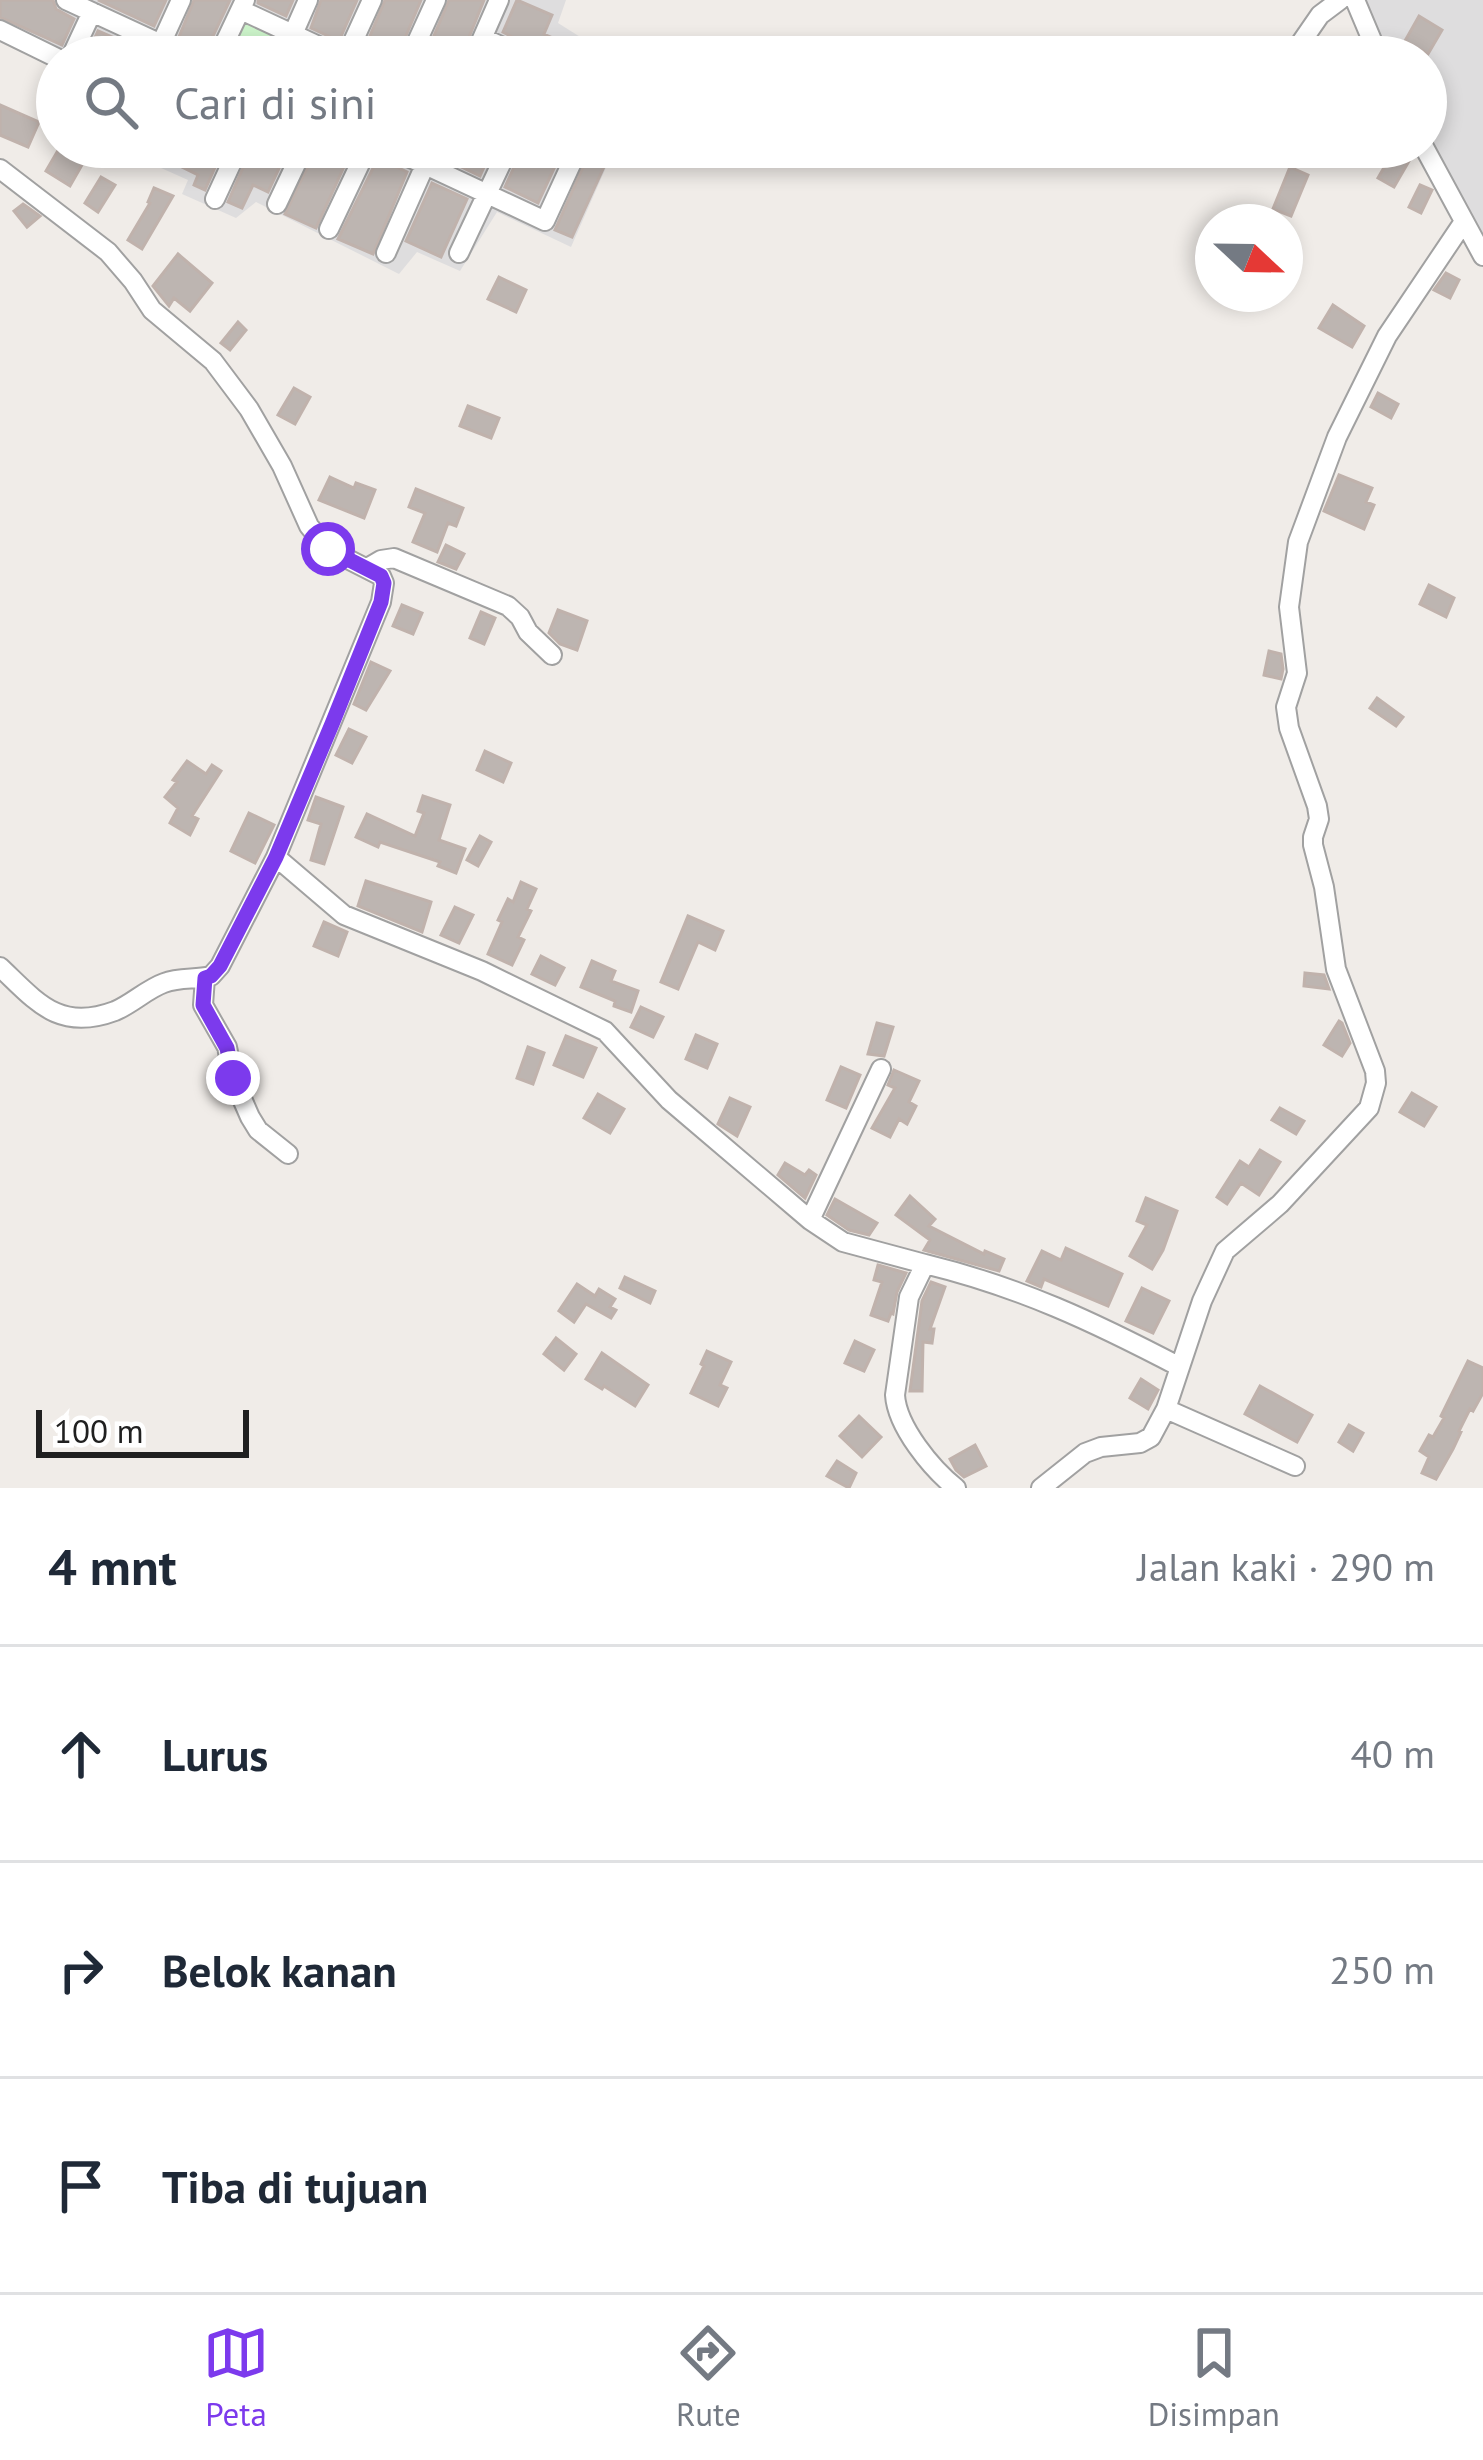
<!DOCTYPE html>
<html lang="id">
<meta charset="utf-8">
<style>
body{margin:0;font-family:"PT Sans",sans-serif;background:#f2f2f3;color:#1f2937}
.compass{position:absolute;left:1195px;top:204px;width:108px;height:108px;border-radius:50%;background:#fff;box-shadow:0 6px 18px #0003;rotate:112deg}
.scale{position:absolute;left:36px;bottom:30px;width:213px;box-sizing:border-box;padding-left:12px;border:6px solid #202020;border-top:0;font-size:33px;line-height:42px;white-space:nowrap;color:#202020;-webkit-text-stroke:9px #fff;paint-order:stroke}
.stop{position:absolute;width:36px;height:36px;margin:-27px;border:9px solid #7c3aed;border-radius:50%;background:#fff}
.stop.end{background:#7c3aed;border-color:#fff;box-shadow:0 3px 12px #0008}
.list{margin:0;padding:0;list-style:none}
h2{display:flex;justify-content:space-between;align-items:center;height:156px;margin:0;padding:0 48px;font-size:51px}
h2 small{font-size:39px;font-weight:400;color:#747a83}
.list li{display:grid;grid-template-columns:78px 1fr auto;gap:36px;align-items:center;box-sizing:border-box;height:216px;padding:0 48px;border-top:3px solid #e0e1e3}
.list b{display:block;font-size:45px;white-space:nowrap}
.list em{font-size:39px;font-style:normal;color:#747a83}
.icon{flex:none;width:66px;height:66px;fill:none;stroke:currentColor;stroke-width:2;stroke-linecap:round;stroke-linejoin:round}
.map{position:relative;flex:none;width:1483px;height:1488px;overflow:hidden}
.search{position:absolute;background:#fff;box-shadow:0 6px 18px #0003;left:36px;right:36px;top:36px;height:132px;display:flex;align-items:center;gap:30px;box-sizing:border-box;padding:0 42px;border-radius:66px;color:#747a83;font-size:45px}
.sheet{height:804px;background:#fff}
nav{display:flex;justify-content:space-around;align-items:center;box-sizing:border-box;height:168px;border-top:3px solid #e0e1e3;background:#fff;font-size:33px;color:#747a83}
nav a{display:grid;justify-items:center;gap:6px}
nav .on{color:#7c3aed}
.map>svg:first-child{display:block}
</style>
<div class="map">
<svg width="1483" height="1488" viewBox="0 0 1483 1488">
<rect width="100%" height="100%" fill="#f0ece8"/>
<!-- residential -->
<path fill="#deddde" d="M0,0H566L558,23L612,57H57V68L0,40Z
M1363,0H1483V241L1426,135V57H1386Z
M114,147H615L571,247L497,212L460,271L417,252L399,274L256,202L236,218L182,194L188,180Z"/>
<!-- park -->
<path fill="#ccf4ca" d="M244,18L329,57H226Z"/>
<!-- building -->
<path fill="#bdb5b1" stroke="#c0b2ac" stroke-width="3" d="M0,0H53L56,9L74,19L62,45L0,17Z
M98,0H166L154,26Z
M194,0H230L205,53L179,37Z
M258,0H293L286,16L258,3Z
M321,0H357L339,41L311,28Z
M385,0H421L397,57H367L362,55Z
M449,0H484L461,57H425Z
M517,0L552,15L544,34L595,57H550L503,32Z
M1419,16L1442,30L1428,54L1405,41Z
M98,31L140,49L142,57H86Z
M0,105L39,122L28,147L0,135Z
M60,147H71L87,156L70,186L46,171Z
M189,147H224L205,190L194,185L198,175L180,166Z
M252,147H289L268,192L253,185L242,208L228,202Z
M317,147H353L316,228L285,214Z
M450,147H493L480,176L445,159Z
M523,147H564L538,203L505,187Z
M592,147H613L572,237L555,230Z
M1393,152L1409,161L1394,187L1378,178Z
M378,158L407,172L373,254L338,239Z
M1290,167L1308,175L1291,216L1273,209Z
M101,177L115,185L98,212L85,203Z
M432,183L467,199L441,257L406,241Z
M1420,185L1432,190L1421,213L1409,207Z
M154,188L173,196L142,249L128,240L150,203L148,202Z
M23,204L40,216L27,227L14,211Z
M178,254L212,283L190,311L174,298L169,306L153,286Z
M1446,273L1459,280L1450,298L1434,290Z
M499,277L526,290L516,312L488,299Z
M1333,305L1364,326L1352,347L1319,328Z
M238,322L246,330L230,350L221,343Z
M294,388L310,397L295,424L278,415Z
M1378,393L1398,404L1391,418L1371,407Z
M468,406L499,418L491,438L460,426Z
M1339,475L1372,488L1366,502L1374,505L1364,529L1324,511Z
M330,477L354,488L356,483L375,490L364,518L319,500Z
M416,489L463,508L456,526L448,523L437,552L413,542L425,513L409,507Z
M446,545L464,554L456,569L438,562Z
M1429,585L1454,598L1446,617L1420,604Z
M402,605L422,613L413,634L393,626Z
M558,610L587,621L577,650L560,644L549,633Z
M481,612L495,618L484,644L470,638Z
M1269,651L1281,654L1283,669L1281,679L1264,675Z
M371,662L390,671L366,710L354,704Z
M1377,698L1403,717L1396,726L1370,708Z
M349,729L366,737L352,763L336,755Z
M485,751L511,763L503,782L477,770Z
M187,761L206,774L212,765L221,771L192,816L198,819L190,835L170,823L178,808L165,797L177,782L173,780Z
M423,796L450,805L439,840L465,849L456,873L438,866L440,862L380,842L378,847L356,837L367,814L415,836L424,813L418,811Z
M316,797L343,807L324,864L311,860L321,824L308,820Z
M249,813L274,825L255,863L231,851Z
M480,836L491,842L478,866L467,860Z
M366,881L431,902L422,932L358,906Z
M521,882L536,889L527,909L531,911L518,937L524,940L512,965L488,954L502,922L498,920L508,899L513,902Z
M455,907L473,915L459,943L441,935Z
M688,916L723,931L715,950L698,942L678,989L661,982Z
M324,922L347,932L338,956L314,946Z
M541,956L564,968L555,985L532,974Z
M592,961L615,971L611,981L638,991L631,1012L614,1006L615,1001L581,987Z
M1305,973L1324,975L1329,989L1304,986Z
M641,1007L663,1017L653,1037L631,1027Z
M1339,1021L1342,1023L1350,1043L1342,1056L1324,1045Z
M877,1023L893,1027L884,1056L868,1054Z
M696,1035L717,1044L707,1068L686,1059Z
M566,1036L596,1048L583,1077L554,1065Z
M528,1047L544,1053L533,1084L517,1078Z
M841,1067L860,1075L846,1108L827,1100Z
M894,1070L919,1081L909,1102L916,1106L907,1124L899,1119L890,1137L872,1128L895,1088L888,1085Z
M1412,1093L1436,1107L1424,1126L1400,1112Z
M598,1094L624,1109L610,1133L584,1118Z
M730,1098L750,1107L737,1136L718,1124Z
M1280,1108L1304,1121L1296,1134L1272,1120Z
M1260,1150L1280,1162L1259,1195L1241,1183L1227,1204L1217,1197L1240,1161L1249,1167Z
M785,1163L805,1175L809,1170L816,1175L805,1198L778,1175Z
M910,1196L935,1219L929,1226L984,1254L985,1251L1004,1259L999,1271L924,1250L930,1240L896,1215Z
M1146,1198L1177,1211L1163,1250L1152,1269L1130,1256L1147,1225L1137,1221Z
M835,1199L877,1223L869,1235L849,1230L827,1215Z
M1066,1248L1122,1274L1108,1306L1044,1279L1041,1287L1027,1281L1042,1251L1061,1260Z
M878,1265L906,1273L897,1292L893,1314L891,1313L888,1321L871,1315L882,1282L874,1280Z
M625,1277L655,1291L650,1303L620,1288Z
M931,1282L945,1287L930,1329H934L932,1343L923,1342L922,1391H910L922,1301Z
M577,1284L595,1296L599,1289L615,1299L610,1307L616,1310L611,1318L586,1304L574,1322L559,1311Z
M1142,1288L1169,1301L1153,1333L1126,1321Z
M556,1338L576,1354L564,1370L544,1354Z
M855,1341L874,1350L864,1371L845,1363Z
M707,1351L731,1362L720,1385L727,1388L718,1406L691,1393L704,1366L701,1364Z
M602,1353L648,1385L635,1406L604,1386L602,1389L586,1379Z
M1468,1361L1483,1368V1393L1473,1411L1470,1409L1459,1431L1461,1432L1453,1449L1436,1479L1422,1473L1429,1457L1420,1451L1429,1435L1433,1437L1444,1418L1441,1416Z
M1141,1379L1158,1390L1148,1409L1130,1398Z
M1260,1386L1312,1415L1297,1442L1245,1414Z
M859,1416L881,1437L862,1457L840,1436Z
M1349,1425L1363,1433L1353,1451L1339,1442Z
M975,1445L986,1466L964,1477L956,1470L950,1459Z
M837,1461L856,1473L849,1488L827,1476Z"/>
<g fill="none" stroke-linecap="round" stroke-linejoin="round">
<defs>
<path id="minor" d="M66,0L189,57
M1355,0L1379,57
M241,10L342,57
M0,30L57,58
M293,34L308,0
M483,38L525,57
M71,57L92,12
M155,57L181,0
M218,57L245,0
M346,57L372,0
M410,57L436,0
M474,57L499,0
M1291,57L1320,15L1340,0
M387,147L545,221L579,147
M1424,147L1483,256
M1251,148V147
M171,156L176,147
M0,169L108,252L133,281L152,310L213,361L249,409L282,466L309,526L328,549L381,576L384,583L381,602L276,857L344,915L482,971L605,1031L669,1100L810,1220L843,1242L925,1264L909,1297L895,1395C897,1427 932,1469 956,1488
M215,199L239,147
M277,204L304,147
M329,229L368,147
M386,253L433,147
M459,253L509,147
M369,567L381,560L394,558L508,606L520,617L528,632L552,655
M0,967C37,1002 59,1032 115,1011C132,1004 147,989 164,983C180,977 196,980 211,976L220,966L276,857
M205,978L203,1005L227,1047L233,1078L250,1117L258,1130L288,1154
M810,1220L881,1069
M925,1264C1020,1287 1094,1322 1180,1367
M1166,1409L1295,1466
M1041,1488L1085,1453L1101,1447L1140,1443L1151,1437L1166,1409L1202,1301L1225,1251L1280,1204L1369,1108L1376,1083L1375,1071L1336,969L1324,887L1313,845V837L1319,819L1317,806L1289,728L1286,707L1297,673L1289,607L1298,542L1337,437L1387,336L1463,223"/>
</defs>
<!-- minor casing -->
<use href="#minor" stroke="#a1a1a1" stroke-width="22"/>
<!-- minor -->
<use href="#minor" stroke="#fff" stroke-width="18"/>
</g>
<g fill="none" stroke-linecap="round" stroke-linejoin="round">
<!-- route -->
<path stroke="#7c3aed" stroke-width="15" d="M233,1078L227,1048L203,1005L205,978L211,976L220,966L276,857L332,724L381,602L384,583L381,576L328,549"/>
</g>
</svg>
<svg class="compass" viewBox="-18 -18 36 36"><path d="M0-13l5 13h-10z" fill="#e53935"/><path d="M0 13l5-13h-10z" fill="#747a83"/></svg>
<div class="scale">100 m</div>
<div class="stop" style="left:328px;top:549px"></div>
<div class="stop end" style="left:233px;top:1078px"></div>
<div class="search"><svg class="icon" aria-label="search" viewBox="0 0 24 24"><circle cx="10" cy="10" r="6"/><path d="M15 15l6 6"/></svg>Cari di sini</div>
</div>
<section class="sheet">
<h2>4 mnt<small>Jalan kaki · 290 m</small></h2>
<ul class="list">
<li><svg class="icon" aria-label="ahead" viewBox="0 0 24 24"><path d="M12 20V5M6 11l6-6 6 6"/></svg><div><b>Lurus</b></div><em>40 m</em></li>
<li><svg class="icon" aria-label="right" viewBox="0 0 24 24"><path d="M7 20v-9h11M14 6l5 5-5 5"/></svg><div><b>Belok kanan</b></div><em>250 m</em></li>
<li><svg class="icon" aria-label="arrive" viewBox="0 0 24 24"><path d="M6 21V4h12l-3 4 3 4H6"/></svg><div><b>Tiba di tujuan</b></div></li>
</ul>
</section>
<nav>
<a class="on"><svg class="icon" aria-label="map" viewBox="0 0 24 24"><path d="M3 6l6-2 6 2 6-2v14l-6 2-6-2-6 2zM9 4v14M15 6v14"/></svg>Peta</a>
<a><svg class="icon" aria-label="directions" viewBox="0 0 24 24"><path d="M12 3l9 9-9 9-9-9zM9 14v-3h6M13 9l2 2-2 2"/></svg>Rute</a>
<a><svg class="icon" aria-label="saved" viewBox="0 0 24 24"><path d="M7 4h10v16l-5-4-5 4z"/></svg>Disimpan</a>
</nav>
